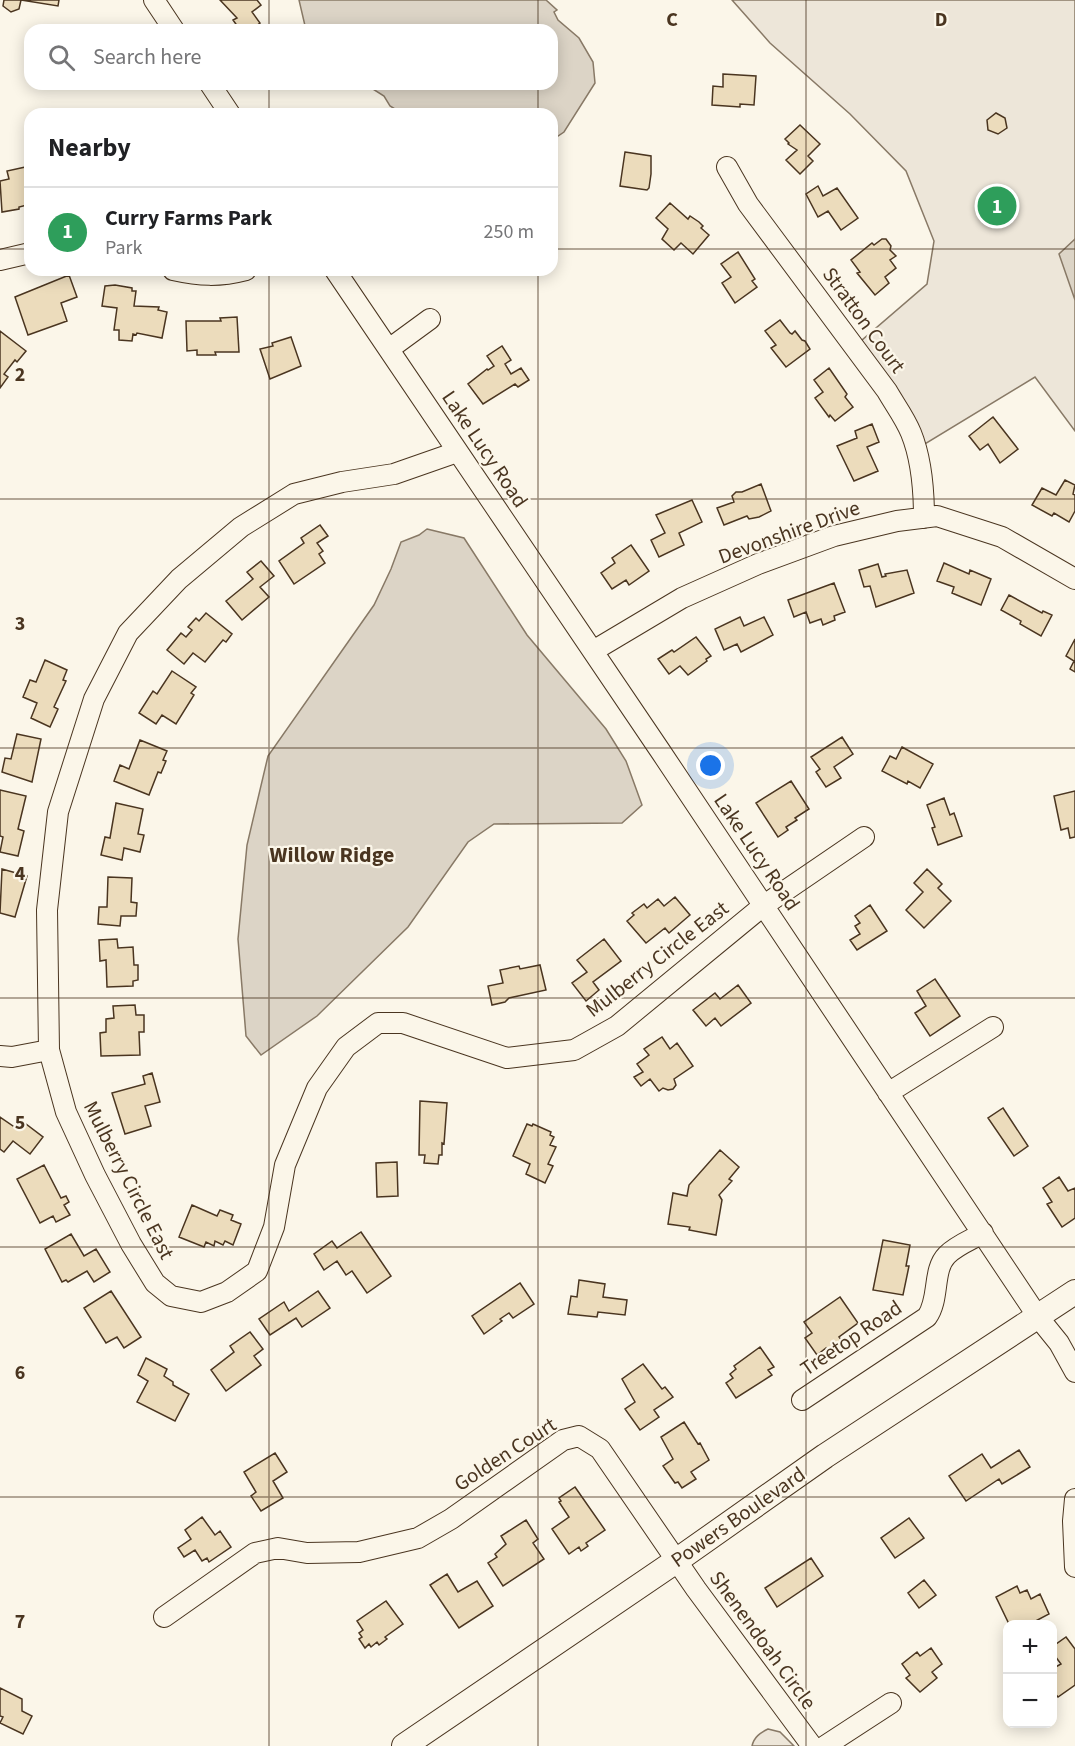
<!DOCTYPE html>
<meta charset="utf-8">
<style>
body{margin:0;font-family:"Source Sans 3",sans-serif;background:#f6f6f6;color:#202124}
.controls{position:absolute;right:18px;bottom:18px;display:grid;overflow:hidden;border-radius:12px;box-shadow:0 3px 15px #0003}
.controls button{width:54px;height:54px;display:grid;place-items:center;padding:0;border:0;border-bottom:2px solid #e0e0e0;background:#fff;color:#202124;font:30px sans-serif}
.you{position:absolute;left:711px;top:766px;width:21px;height:21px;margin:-15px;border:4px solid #fff;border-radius:50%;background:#1a73e8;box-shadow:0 0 0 9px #1a73e833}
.badge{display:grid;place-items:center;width:39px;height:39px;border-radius:50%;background:#111827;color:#fff;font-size:20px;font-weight:700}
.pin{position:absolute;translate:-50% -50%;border:3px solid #fff;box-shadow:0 2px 6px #0006}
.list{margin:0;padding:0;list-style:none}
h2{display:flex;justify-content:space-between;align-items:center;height:78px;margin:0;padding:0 24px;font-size:26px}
h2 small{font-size:20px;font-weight:400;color:#757577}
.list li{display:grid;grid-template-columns:39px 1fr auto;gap:18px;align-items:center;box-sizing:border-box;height:90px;padding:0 24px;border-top:2px solid #e0e0e0}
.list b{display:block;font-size:22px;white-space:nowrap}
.list p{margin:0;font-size:20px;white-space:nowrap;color:#757577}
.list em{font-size:20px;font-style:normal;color:#757577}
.icon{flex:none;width:33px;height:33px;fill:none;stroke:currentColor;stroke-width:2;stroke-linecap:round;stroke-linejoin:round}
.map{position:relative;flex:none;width:1075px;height:1746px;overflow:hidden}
.search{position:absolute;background:#fff;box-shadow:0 3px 15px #0003;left:24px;top:24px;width:534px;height:66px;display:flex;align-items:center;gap:15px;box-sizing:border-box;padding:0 21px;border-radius:18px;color:#757577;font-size:22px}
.panel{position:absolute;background:#fff;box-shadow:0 3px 15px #0003;left:24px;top:108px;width:534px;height:168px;border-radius:18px}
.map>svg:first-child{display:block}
</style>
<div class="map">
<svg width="1075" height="1746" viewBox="0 0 1075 1746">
<rect width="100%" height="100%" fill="#fbf6e9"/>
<!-- green -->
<path fill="#ede6d9" stroke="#887966" stroke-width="1.5" d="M732,0H1075V431L1035,377L915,450L854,347L927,284L934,241L906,171L850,114L770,43Z
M768,1729L780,1732L794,1746H752C754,1737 760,1733 768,1729Z"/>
<!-- water -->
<path fill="#dcd4c6" stroke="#887966" stroke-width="1.5" d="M299,0H546L557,10L554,12L558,20L579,38L593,62L595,83L564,132L552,140V114H403L390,106L384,96L365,84H552V30H306Z
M1075,239V300L1059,254Z
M427,529L464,538L527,635L606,729L626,761L642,805L622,823L494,824L468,842L408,927L317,1016L261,1055L246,1036L238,939L247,845L268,756L374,605L391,569L401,542L419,535Z"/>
<!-- building -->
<path fill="#ecdcbc" stroke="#4a3520" stroke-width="1.5" d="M4,0H59L58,6L21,0L19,9L11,12L3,6Z
M220,0H257L261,5L252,12L260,23L251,30H244L241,25L238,27L233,20L237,18Z
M723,74L756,76L754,105L740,104V107L712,105L713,86L723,87Z
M996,113L1005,118L1007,128L998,134L988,130L987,120Z
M800,125L820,144L808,156L813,161L800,174L786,160L797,150L788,144L789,143L785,139Z
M625,152L651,156V174L649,188L647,190L620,186Z
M30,166V202H26L27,205L19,207V209L2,212L0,181L9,179L7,171Z
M818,186L823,196L837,188L858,218L841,230L828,211L818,217L806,194Z
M670,203L688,219L690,216L699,222L703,226L701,228L709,235L693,254L681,243L674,250L662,239L668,229L656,218Z
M882,239H886L891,246L890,250L896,256L890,260L896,268L885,277L889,283L875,295L857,273L860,272L851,260L872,243L874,245Z
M738,252L755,279L752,281L757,287L735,303L722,283L731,277L721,264Z
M69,275L77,297L61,303L67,321L28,335L15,297Z
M115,285L132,288V291H136L134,306L159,307L158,310L167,312L162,338L137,333L136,335L133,334L132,341L119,340V330H114L117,308L102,306L105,286Z
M237,317L239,352H215L216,355H197V350L187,351L186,321H221L220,318Z
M780,320L790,333L792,334L795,331L802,340L805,341L810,349L786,367L771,348L776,345L765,331Z
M0,331L26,351L17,362L15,360L4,374L8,377L0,388Z
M291,337L301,366L270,379L260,349L273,346L272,343Z
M502,346L511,360L505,364L511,374L521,368L529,380L518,387L515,384L483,404L468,384L487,369L488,370L494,366L487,356Z
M829,368L847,394L845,397L853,407L835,421L830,415L829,417L815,398L823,392L814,380Z
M993,417L1018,449L1000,463L988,444L980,450L969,436Z
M872,424L879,442L867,447L878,471L854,481L837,446L857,438L855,431Z
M1065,480L1075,485L1073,494L1075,495V511L1069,522L1054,513L1052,516L1032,505L1042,488L1056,495Z
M761,484L771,511L759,517L749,519L747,516L724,525L717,508L734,502L732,496L736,492H742Z
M692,500L702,522L679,533L684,545L659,557L651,540L665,533L656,515Z
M320,525L328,536L317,543L323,551L319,554L325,563L294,584L279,561L304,543L301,538Z
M631,545L649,571L629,585L626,580L612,589L601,573L615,563L612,558Z
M261,561L274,576L260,587L269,597L242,620L226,601L253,579L247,572Z
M944,563L969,574L970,570L991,579L981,605L952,593L954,587L937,581Z
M878,564L882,577L886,576L885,574L907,570L914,593L876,607L870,586L864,587L859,570Z
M834,583L845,612L834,616L835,620L823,625L821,619L810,623L806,612L794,617L788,600Z
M1009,595L1042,613L1043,611L1052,615L1041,636L1020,624L1021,621L1001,610Z
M206,613L232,634L226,642L223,640L205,662L193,653L184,664L167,650L181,633L186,637L192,630L188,627L196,618L199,621Z
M740,617L744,626L764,617L773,635L741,652L737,644L724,650L715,629Z
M696,637L711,656L706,659L707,661L688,675L680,666L669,674L658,659L672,650L674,652Z
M1075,639V672L1070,669L1074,661L1066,656Z
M45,660L67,670L63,680L66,681L54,707L58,709L50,727L31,718L37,703L23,697L30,680L36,682Z
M172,671L196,687L191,693L194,695L176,724L162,715L156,724L139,713L153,691L157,694Z
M17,734L41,739L32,782L2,772L5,758L11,759Z
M842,737L853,754L834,767L841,778L826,787L816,772L820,769L811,757Z
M140,740L167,751L163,760L166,761L161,773L158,772L149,795L114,781L120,765L129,769Z
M902,747L933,764L920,788L908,781L907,784L882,771L890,756L896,759Z
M791,781L809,809L795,818L797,820L786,827L788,830L778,837L756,803Z
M0,790L26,796L18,829L24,831L18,856L0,852L3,837L0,836Z
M1075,791V837L1070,838L1068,828L1061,830L1054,796Z
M944,798L950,815L954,813L962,836L938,845L932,828L935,827L927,805Z
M116,803L143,809L138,834L144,835L140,852L124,848L122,860L101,855L105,837L110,838Z
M2,869L27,876L15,917L0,913Z
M927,869L942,884L938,888L951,901L924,928L906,910L923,892L914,883Z
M108,877L132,878L131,902L137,903L136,916H121L120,926L98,924L99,907H107Z
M675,897L690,915L669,933L665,928L646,943L627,921L634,915L632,913L644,904L647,908L658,899L664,906Z
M870,905L887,931L857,950L850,940L860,934L855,926L860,923L855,916Z
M117,939L118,948L133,947L134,965H138V980L133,981V986L107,987L106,960L100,961L99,940Z
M604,939L621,961L593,982L599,990L586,1001L572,983L587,972L577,960Z
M540,965L546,990L509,998L505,1002L492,1005L488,986L503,983L500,970L519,966L520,969Z
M935,979L960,1016L930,1036L915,1013L926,1006L917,991Z
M738,985L751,1003L721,1026L715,1018L706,1026L693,1010L715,993L720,999Z
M135,1005L136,1015H144V1032H139L140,1055L101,1056L100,1033L106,1032V1019L114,1018L113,1006Z
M662,1037L670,1049L677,1043L693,1066L674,1079L676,1085L673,1089L668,1090L663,1088L659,1091L650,1079L641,1086L634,1077L643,1072L637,1064L649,1055L644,1049Z
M152,1073L160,1102L145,1106L151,1126L125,1134L112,1093L145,1084L143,1076Z
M420,1101L447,1103L444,1144L442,1143V1155H439L438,1164L424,1163L425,1155H419Z
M1003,1108L1028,1146L1014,1156L988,1118Z
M0,1117L16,1128L22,1121L43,1137L30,1154L13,1141L4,1152L0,1149Z
M527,1124L532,1126L533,1124L551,1132L550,1135L554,1137L550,1145L556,1147L548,1164L553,1166L545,1183L526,1174L530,1164L513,1156Z
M720,1150L739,1167L729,1179L732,1181L719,1195L722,1200L716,1235L689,1230L690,1227L668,1224L673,1193L687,1196L689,1185Z
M397,1162L398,1196L377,1197L376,1163Z
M44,1165L61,1198L66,1196L69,1202L64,1205L70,1215L56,1222L53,1216L40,1223L17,1179Z
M1059,1177L1068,1191L1075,1188V1218L1062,1227L1047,1204L1052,1202L1043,1188Z
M192,1205L217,1216L220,1210L233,1215L231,1220L241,1224L233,1245L225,1241L223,1245L215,1241L214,1246L206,1242L204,1247L179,1237Z
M361,1232L391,1276L367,1293L352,1271L346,1275L337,1261L324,1270L314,1254L332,1241L337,1248Z
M71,1234L84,1256L96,1249L110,1272L94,1282L87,1271L68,1282L66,1280L62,1282L45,1249Z
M883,1240L910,1245L906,1266H909L903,1295L873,1290Z
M579,1280L605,1284L603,1297L627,1300L625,1315L598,1312L597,1317L568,1314L571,1296L577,1297Z
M520,1283L534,1304L513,1318L509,1313L500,1319L502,1321L484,1334L472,1316Z
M111,1291L141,1337L124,1348L117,1337L106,1343L84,1308Z
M318,1291L330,1308L302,1327L296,1318L270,1335L259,1319L284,1302L289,1311Z
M840,1297L858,1323L839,1337L842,1341L827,1351L826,1348L817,1355L805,1338L812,1333L804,1322Z
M250,1332L263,1349L254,1356L261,1365L226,1391L211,1370L234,1352L230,1346Z
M760,1347L774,1367L768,1370L772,1375L736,1398L726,1383L733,1378L730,1374L736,1369L734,1366Z
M146,1358L167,1369L164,1376L173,1382V1385L189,1394L175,1421L137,1402L148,1381L138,1375Z
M643,1364L662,1389L665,1387L673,1397L654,1410L659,1417L640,1430L625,1409L635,1402L622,1379Z
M684,1422L698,1444L700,1443L709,1460L691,1472L696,1479L682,1488L678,1482L675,1483L663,1466L673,1459L661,1437Z
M1019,1450L1030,1467L1002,1484L999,1479L966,1501L949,1476L982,1454L991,1468Z
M275,1453L287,1472L273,1481L283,1498L261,1511L251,1496L256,1492L244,1472Z
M575,1487L605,1530L586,1543L588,1546L581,1551L579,1547L569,1554L552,1529L569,1517L559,1502L561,1501L559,1498Z
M202,1517L215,1535L220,1531L231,1547L209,1562L207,1558L202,1561L195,1550L184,1557L178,1548L191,1539L185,1530Z
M909,1518L924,1538L895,1558L881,1538Z
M526,1520L538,1539L533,1543L544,1559L503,1586L488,1563L497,1557L495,1554L506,1544L501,1536Z
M811,1558L823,1576L777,1607L765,1588Z
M447,1574L458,1592L477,1581L493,1606L459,1628L430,1585Z
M924,1580L936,1595L919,1608L908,1593Z
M1017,1586L1020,1593L1027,1590L1031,1599L1040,1594L1049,1614L1030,1624H1009L996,1597Z
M386,1601L403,1624L385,1637L387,1639L379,1645L377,1642L371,1647L369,1644L365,1648L359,1639L362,1637L359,1633L363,1630L357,1621Z
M1066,1637L1075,1649V1685L1058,1697L1052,1690V1669L1061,1664L1052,1652V1647Z
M931,1648L942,1664L932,1672L937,1678L920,1692L906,1678L910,1675L902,1664L917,1652L920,1656Z
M0,1688L22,1699V1711L32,1716L23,1734L0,1723L3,1717L0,1716Z"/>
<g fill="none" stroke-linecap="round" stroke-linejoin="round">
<defs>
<path id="minor" d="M154,0L174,30
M210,84L230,114
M727,167L748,204L887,391C895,405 905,418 911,433C922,460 924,490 924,518
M0,260L30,253
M173,270C200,276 219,277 246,270
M335,270L661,752L1038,1317L1059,1343L1075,1372
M389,349L430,319
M457,452L394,474L342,482L294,494L241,527L179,579L128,633L94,699L58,812L47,910L49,1050L66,1112L95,1175L131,1244L155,1283L171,1296L201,1302L227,1292L257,1271L274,1227L285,1165L317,1088L346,1047L378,1023H403L507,1058L574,1050L617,1026L763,906L864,837
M593,651L682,598L758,564L834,536L897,521L937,516L1002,537L1075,579
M0,1056L12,1057L49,1050
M888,1093L993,1027
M802,1400L927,1317C940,1299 932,1270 947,1255C957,1245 971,1240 983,1233
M1075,1499L1073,1521L1075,1567
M164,1617L255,1553L278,1548L307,1553L359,1552L418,1538L451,1519L563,1440L579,1436L600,1449L696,1589L812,1746
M825,1746L891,1703"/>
<path id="major" d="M404,1746L676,1561L825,1456L1075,1292"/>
</defs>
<!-- minor casing -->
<use href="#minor" stroke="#4a3520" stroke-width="22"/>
<!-- major casing -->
<use href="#major" stroke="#4a3520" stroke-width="26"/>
<!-- minor -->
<use href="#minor" stroke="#fbf6e9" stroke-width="20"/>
<!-- major -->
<use href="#major" stroke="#fbf6e9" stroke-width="24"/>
</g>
<!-- grid -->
<path fill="none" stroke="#4a3520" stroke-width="1.5" stroke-opacity="0.55" d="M269,0V30M538,0V30M806,0V1746M269,84V114M538,84V114M0,249H30M552,249H1075M269,270V1746M538,270V1746M0,499H1075M0,748H1075M0,998H1075M0,1247H1075M0,1497H1075"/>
<g text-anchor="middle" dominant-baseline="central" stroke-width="4.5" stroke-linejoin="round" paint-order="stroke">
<!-- street labels -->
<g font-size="21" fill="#4a3520" stroke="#fbf6e9">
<text transform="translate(864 320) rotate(54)">Stratton Court</text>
<text transform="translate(485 449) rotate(56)">Lake Lucy Road</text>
<text transform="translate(789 532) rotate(-20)">Devonshire Drive</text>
<text transform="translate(757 852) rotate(56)">Lake Lucy Road</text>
<text transform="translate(657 959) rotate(-38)">Mulberry Circle East</text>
<text transform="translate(129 1180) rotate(63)">Mulberry Circle East</text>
<text transform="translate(851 1338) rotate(-34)">Treetop Road</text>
<text transform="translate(505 1454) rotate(-33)">Golden Court</text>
<text transform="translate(738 1517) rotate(-35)">Powers Boulevard</text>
<text transform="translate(763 1640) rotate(54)">Shenendoah Circle</text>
</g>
<!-- neighbourhood labels -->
<g font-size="22" font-weight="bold" fill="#4a3520" stroke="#fbf6e9">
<text x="332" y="855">Willow Ridge</text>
</g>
</g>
<g font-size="20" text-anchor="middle" font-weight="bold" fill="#4a3520" stroke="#fbf6e9" stroke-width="4.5" stroke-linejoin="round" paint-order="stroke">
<text x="672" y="26">C</text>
<text x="941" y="26">D</text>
<text x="20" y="381">2</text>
<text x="20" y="630">3</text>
<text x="20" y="880">4</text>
<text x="20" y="1129">5</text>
<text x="20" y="1379">6</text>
<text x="20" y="1628">7</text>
</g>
</svg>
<div class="controls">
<button>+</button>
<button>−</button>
</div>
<div class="you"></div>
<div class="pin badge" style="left:997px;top:206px;background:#2e9e5b">1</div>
<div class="search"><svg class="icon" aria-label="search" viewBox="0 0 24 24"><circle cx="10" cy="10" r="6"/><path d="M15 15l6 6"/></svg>Search here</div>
<section class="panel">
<h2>Nearby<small></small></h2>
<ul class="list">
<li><span class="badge" style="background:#2e9e5b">1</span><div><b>Curry Farms Park</b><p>Park</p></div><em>250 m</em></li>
</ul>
</section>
</div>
